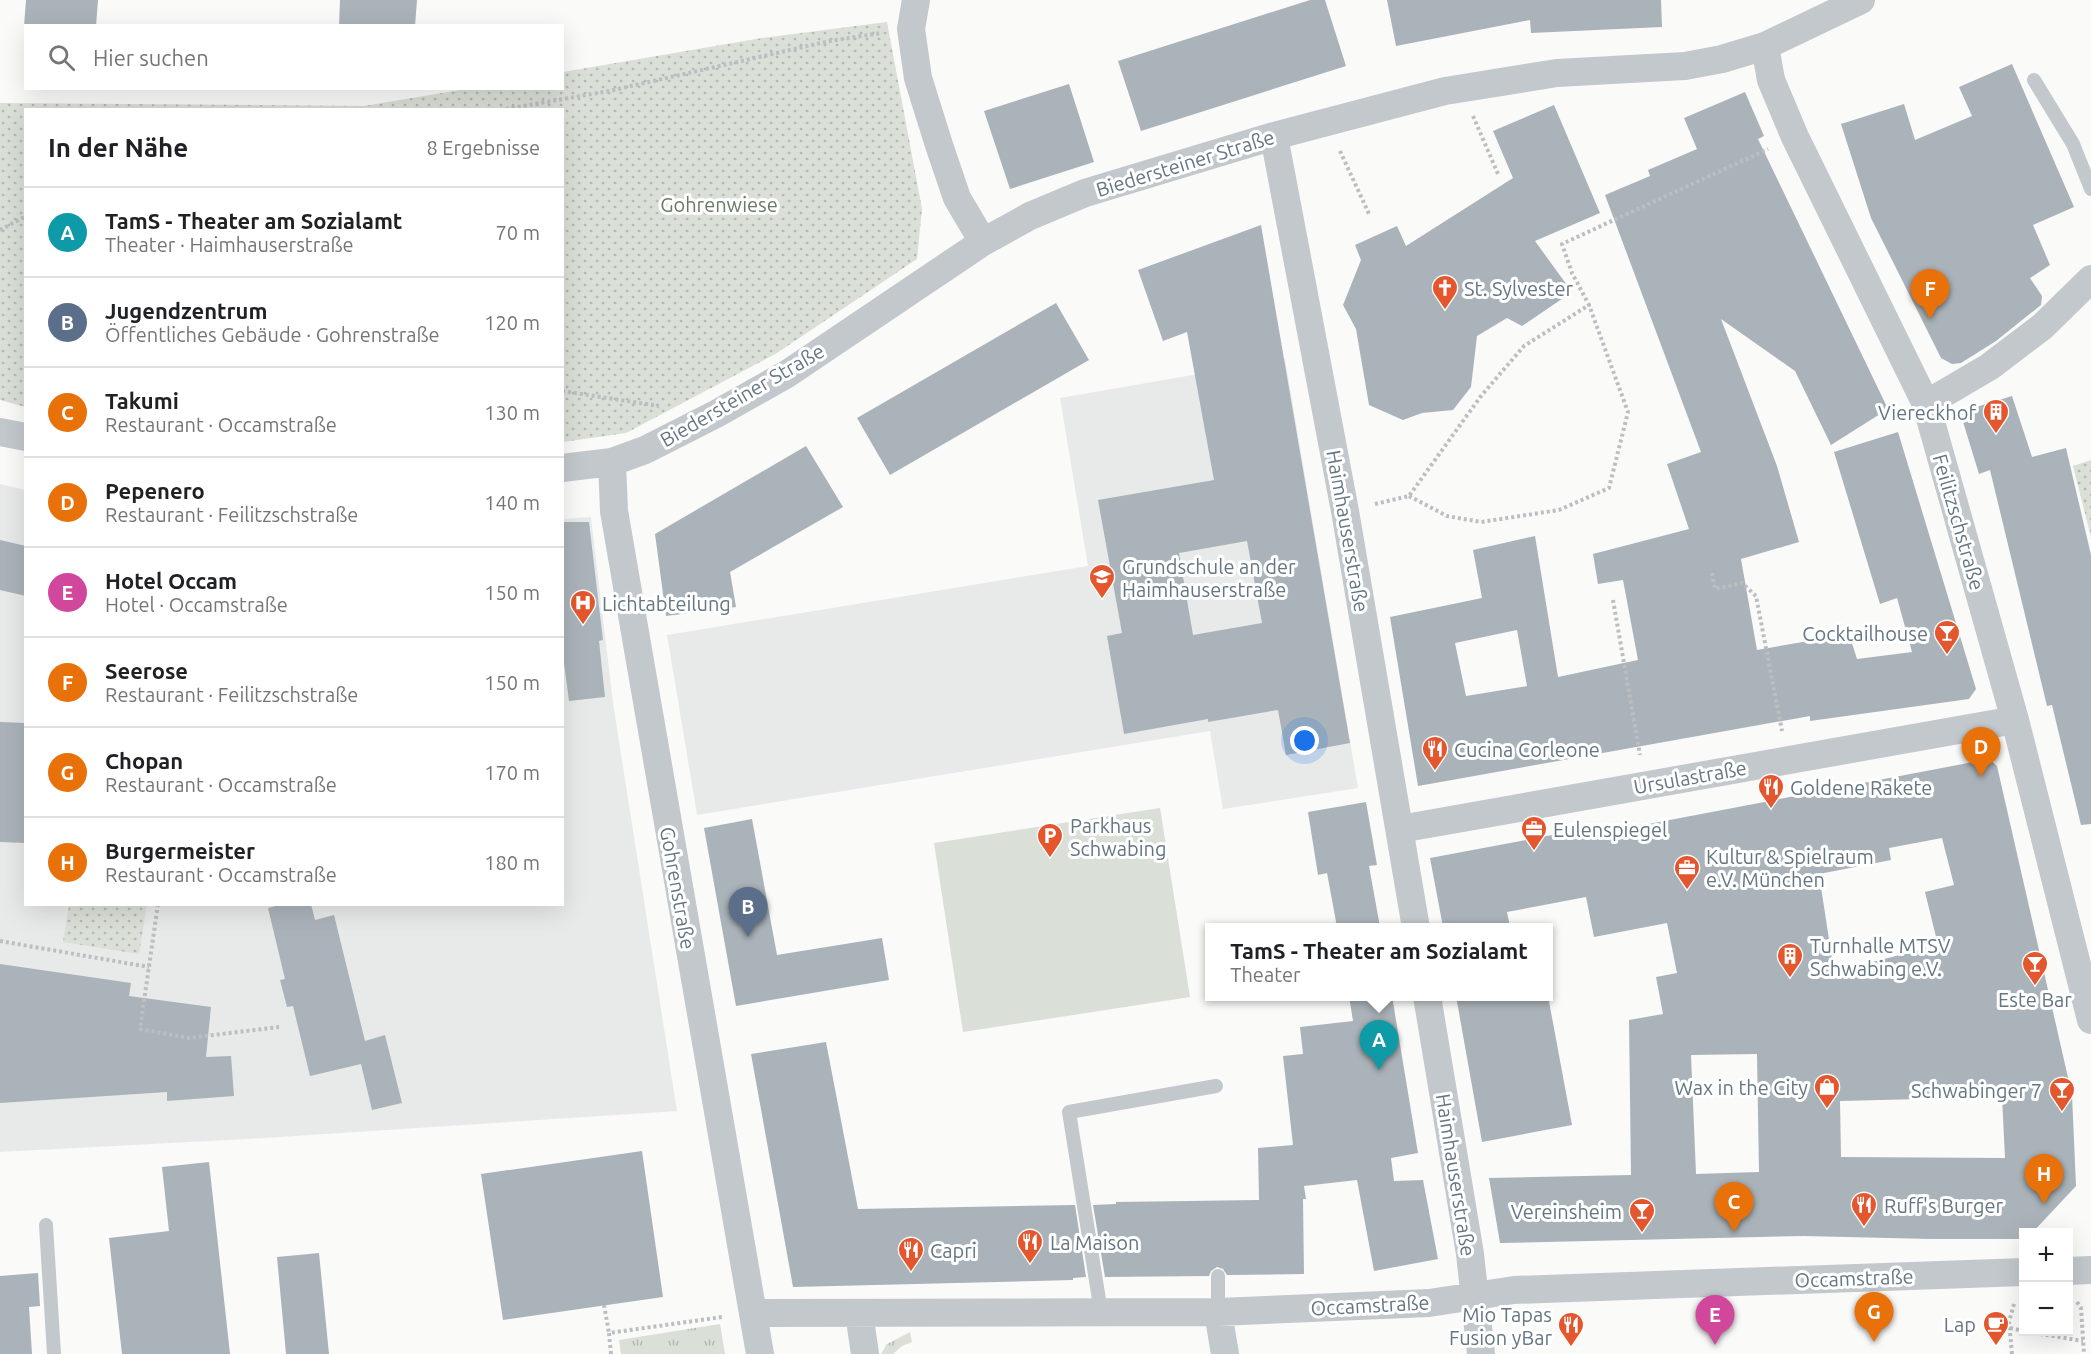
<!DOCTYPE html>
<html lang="de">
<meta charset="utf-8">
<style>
body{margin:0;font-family:Ubuntu,sans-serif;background:#f2f2f2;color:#202124}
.controls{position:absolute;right:18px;bottom:18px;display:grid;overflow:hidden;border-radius:0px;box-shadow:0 6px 24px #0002}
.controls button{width:54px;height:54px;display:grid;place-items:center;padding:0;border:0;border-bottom:2px solid #e0e0e0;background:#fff;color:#202124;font:30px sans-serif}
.you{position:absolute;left:1305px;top:741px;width:21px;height:21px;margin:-15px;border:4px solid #fff;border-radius:50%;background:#1a73e8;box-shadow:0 0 0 9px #1a73e833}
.badge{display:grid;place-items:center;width:39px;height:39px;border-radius:50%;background:#0b8043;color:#fff;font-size:20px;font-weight:700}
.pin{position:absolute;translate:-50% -50px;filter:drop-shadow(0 2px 3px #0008)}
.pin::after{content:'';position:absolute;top:32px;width:21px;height:18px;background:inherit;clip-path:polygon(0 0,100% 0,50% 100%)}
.popup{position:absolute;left:1205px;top:923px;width:348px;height:78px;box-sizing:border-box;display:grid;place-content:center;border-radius:0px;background:#fff;filter:drop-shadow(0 2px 4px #0005);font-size:20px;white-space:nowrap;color:#757577}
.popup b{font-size:22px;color:#202124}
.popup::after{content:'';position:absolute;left:50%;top:100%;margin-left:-12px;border:12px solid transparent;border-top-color:#fff}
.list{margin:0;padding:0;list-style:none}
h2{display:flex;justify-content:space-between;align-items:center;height:78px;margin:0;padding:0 24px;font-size:26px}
h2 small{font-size:20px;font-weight:400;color:#757577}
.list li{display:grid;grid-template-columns:39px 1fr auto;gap:18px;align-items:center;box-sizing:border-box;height:90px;padding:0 24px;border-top:2px solid #e0e0e0}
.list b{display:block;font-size:22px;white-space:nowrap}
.list p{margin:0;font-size:20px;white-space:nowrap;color:#757577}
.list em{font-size:20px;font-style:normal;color:#757577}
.icon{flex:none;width:33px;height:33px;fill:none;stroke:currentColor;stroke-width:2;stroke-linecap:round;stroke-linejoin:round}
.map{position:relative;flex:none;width:2091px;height:1354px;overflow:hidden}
.search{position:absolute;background:#fff;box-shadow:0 6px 24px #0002;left:24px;top:24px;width:540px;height:66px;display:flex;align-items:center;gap:15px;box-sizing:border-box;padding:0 21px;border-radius:0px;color:#757577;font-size:22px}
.panel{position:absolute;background:#fff;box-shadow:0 6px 24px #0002;left:24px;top:108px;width:540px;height:798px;border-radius:0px}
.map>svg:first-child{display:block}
</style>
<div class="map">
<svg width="2091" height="1354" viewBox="0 0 2091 1354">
<defs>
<pattern id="grass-tufts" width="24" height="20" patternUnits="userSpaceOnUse" patternTransform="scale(1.5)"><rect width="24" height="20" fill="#dadfd7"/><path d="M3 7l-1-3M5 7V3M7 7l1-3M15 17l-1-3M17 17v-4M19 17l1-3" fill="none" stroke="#b4b9b4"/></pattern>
<pattern id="park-dots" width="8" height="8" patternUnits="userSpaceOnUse" patternTransform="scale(1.5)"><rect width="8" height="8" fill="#dadfd7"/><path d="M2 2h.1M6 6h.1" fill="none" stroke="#b4b9b4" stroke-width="1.8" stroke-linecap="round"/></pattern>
</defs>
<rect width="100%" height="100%" fill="#fafaf8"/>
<!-- built -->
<path fill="#e8e9e9" d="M1285,359L1358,788L1223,809L1210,731L697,815L667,635L1088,566L1060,398Z
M0,484L25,490L26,904H562L563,519L591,517L613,703L677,1111L264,1138L0,1152Z"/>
<!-- grass -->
<path fill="url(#grass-tufts)" d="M720,1324L725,1354H621L619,1340Z
M910,1332L912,1342L902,1346L893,1354H881L887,1344Z"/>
<!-- park -->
<path fill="url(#park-dots)" d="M887,22L922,209L917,259L777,353L626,433L563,442L562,110H26L25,407L0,400V103L364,106L466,89L562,88L563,72L762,38Z
M2091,460V537L2073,466Z
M69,905H147L139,954L63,942Z"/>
<!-- pitch -->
<path fill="#dadfd7" d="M1160,808L1190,997L963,1032L934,843Z"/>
<!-- building -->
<path fill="#aab3b9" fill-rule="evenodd" d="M26,0H98L96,26H24Z
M340,0H417L415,26H339Z
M1310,0H1325L1346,66L1141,131L1118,61Z
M1387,0H1661L1662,27L1531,33L1530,20L1396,46Z
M2012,64L2074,207L2033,225L2050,265L2030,278L2042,296L2041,305L1996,341L1961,363L1952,364L1941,358L1871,218L1841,124L1904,104L1915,140L1972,116L1959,87Z
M1069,84L1094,162L1010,189L984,111Z
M1745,92L1764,136L1758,139L1888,409L1831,445L1795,371L1721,319L1777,466L1799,542L1741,559L1757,650L1849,634L1857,659L1912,652L1897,598L1880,604L1834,452L1898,432L1976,689L1969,699L1810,721V716L1418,786L1390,617L1482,598L1473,550L1535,536L1558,677L1638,660L1623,580L1598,584L1593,554L1689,529L1667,464L1701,452L1605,195L1650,176L1648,170L1697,149L1684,118ZM1517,630L1527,686L1466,696L1455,643Z
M1554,105L1600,213L1535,241L1572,292L1522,326L1507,318L1477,336L1471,387L1453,410L1422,413L1403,420L1369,405L1356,329L1343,305L1361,260L1355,245L1397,226L1406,246L1513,178L1493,131Z
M1261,225L1350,743L1286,755L1278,710L1208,722V719L1124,734L1107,636L1122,633L1098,500L1214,480L1187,332L1163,341L1138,270ZM1247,541L1262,623L1193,635L1179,553Z
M1056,303L1089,360L890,475L857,418Z
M2012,396L2032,457L2066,448L2091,555V824L2081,825L2052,705L2047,706L1990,470L1979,474L1960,412Z
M806,446L843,507L730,572L736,607L666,616L655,534Z
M562,522H589L603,640L599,641L605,697L569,701L562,648Z
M0,540L26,546V596L0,590Z
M0,722L26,723V843L0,842Z
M1989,759L1997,766L2072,1095L2076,1186L2032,1233H2024V1239H1931L1804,1236L1500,1243L1489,1178L1631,1175L1629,1020L1663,1014L1656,977L1677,973L1667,923L1594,937L1586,897L1507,912L1510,927H1443L1430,858L1611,824L1612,831ZM1942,838L1954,885L1925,892L1938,945L1834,972L1819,874L1891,860L1889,848ZM1757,1054L1759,1172L1696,1174L1691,1055ZM2002,1097L2005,1158L1841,1157L1840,1101Z
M1366,802L1377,865L1369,866L1380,927H1337L1327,873L1318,875L1308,812Z
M752,819L777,955L882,938L889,980L736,1006L704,828Z
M283,904H311L315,920L334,915L365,1041L385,1035L402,1103L372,1110L361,1064L310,1076L293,1006L287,1007L280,980L285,979L268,908Z
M0,964L131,983L129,996L211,1007L206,1057L231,1056L234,1096L167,1101V1092L0,1103Z
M1349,996H1392L1418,1153L1391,1158L1394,1181L1423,1180L1438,1259L1374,1271L1357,1180L1304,1186L1306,1199H1303L1304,1274L1227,1275L1223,1269L1217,1267L1211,1271L1209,1276L1105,1277L1093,1205L1116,1204V1202L1259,1200L1258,1148L1293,1145L1283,1056L1303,1054L1300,1027L1353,1021Z
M1456,996H1548L1572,1125L1482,1142Z
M826,1042L858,1209L1075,1205L1086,1277L1073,1278V1280L793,1287L751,1054Z
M642,1151L663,1297L503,1320L481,1174Z
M209,1162L230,1354H122L109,1238L169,1231L162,1167Z
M319,1253L329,1354H286L277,1257Z
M38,1273L40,1306L29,1307L32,1354H0V1276Z"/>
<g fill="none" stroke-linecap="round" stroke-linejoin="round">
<!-- path -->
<path stroke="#bbbfc2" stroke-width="4" stroke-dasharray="3 3" stroke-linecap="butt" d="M500,110L609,91L830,41L881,33
M1473,116L1498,174
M1340,151L1369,214
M0,230L26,216
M562,391L659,406
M1409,496L1447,516L1481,522L1559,510L1609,488L1628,412L1589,305
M1375,504L1409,496L1481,396L1524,346L1589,305L1572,273L1562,244L1768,149
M1712,573L1715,589L1742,583L1756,596L1782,731
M1613,600L1640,755
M158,904L140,1029L189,1038L279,1027
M0,941L149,967
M2077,1302L2081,1308L2084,1354
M604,1305L609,1333
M2010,1328L2024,1331
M2028,1332L2083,1341
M611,1354L609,1333L722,1317
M2012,1354L2009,1322L2014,1304"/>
<!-- service -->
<path stroke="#c3c8cc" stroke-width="14" d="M2034,80L2073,144L2091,189
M46,1225L54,1354
M1218,1276V1312
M1101,1312L1069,1112L1216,1086"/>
<!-- minor -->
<path stroke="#c3c8cc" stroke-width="28" d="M916,0L911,29L918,78L939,145L957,198L983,242
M1765,46L1771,80L1795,137L1926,404L2015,720L2091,1020
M1274,136L1345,511L1416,928
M1926,404L1989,367L2043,326L2091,279
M0,432L26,437
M612,462L614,511L760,1354
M562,468L612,462L645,450L716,414L787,374L983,242L1030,216L1085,193L1274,136L1445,91L1557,73L1685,66L1722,59L1765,46L1861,0
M1400,829L2015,720
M1427,996L1470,1254L1481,1354
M2068,1271L2091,1270
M1218,1312L1225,1354
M754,1313L1218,1312L1429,1303L1514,1290L2024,1272
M859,1313L865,1354"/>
</g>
<!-- icons -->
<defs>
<symbol id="church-pin" viewBox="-11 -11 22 30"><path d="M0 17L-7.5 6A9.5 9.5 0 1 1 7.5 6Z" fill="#e4572e" stroke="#fff"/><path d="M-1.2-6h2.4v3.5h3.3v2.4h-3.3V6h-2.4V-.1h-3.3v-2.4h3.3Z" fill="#fff"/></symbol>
<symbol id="building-pin" viewBox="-11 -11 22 30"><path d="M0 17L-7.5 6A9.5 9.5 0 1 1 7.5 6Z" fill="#e4572e" stroke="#fff"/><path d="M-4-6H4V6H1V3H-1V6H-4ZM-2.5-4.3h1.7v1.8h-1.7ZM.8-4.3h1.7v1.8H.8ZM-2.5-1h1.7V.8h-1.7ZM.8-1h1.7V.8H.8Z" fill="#fff"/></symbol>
<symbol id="school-pin" viewBox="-11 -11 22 30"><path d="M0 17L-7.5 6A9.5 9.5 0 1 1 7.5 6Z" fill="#e4572e" stroke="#fff"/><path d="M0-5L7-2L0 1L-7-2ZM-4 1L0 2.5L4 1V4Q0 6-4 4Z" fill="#fff"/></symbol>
<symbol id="hospital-pin" viewBox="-11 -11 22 30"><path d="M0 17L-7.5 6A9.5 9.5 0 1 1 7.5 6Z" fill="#e4572e" stroke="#fff"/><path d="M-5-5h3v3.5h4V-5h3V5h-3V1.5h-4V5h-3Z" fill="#fff"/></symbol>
<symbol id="bar-pin" viewBox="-11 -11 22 30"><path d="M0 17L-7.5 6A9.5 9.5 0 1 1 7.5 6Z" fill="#e4572e" stroke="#fff"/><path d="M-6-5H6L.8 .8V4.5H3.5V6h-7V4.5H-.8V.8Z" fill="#fff"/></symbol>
<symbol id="restaurant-pin" viewBox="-11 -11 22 30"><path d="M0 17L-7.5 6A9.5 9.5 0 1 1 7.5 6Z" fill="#e4572e" stroke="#fff"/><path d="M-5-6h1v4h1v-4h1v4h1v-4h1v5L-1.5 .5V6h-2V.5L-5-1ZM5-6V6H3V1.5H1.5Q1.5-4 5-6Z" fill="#fff"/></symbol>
<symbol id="office-pin" viewBox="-11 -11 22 30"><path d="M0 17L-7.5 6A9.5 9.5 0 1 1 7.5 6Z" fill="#e4572e" stroke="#fff"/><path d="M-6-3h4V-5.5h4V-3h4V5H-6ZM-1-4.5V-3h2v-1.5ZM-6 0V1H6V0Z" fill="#fff"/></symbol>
<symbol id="parking-pin" viewBox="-11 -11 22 30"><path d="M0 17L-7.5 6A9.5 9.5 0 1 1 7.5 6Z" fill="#e4572e" stroke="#fff"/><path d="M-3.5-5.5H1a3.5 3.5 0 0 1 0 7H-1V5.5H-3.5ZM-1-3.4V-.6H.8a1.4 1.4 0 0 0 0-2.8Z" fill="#fff"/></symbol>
<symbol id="shop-pin" viewBox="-11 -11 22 30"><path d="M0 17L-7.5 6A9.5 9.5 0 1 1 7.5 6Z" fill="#e4572e" stroke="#fff"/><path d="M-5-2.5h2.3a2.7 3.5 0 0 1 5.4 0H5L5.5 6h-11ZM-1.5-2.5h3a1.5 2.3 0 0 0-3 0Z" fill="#fff"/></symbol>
<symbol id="cafe-pin" viewBox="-11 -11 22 30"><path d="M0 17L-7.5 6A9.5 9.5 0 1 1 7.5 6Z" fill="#e4572e" stroke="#fff"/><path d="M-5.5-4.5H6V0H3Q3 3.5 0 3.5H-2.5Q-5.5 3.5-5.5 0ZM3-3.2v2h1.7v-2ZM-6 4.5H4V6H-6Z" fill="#fff"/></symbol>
</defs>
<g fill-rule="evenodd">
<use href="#church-pin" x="1430" y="273" width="30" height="40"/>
<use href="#building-pin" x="1981" y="397" width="30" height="40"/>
<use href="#school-pin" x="1087" y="562" width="30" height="40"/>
<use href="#hospital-pin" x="568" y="588" width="30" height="40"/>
<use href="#bar-pin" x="1932" y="618" width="30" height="40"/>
<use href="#restaurant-pin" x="1420" y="734" width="30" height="40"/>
<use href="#restaurant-pin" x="1756" y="772" width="30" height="40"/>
<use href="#office-pin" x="1519" y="814" width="30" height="40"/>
<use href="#parking-pin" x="1035" y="821" width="30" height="40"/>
<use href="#office-pin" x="1672" y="853" width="30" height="40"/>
<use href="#building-pin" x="1775" y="941" width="30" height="40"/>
<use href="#bar-pin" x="2020" y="949" width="30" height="40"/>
<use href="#shop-pin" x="1812" y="1072" width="30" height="40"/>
<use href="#bar-pin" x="2047" y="1075" width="30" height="40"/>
<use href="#restaurant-pin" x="1849" y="1190" width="30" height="40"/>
<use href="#bar-pin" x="1627" y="1196" width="30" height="40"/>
<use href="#restaurant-pin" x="1015" y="1227" width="30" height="40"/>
<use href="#restaurant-pin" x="896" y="1235" width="30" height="40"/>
<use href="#cafe-pin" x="1981" y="1309" width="30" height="40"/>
<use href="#restaurant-pin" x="1556" y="1310" width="30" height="40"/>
</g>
<g text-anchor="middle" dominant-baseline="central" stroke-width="6" stroke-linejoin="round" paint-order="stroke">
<!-- street labels -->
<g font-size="20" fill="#657683" stroke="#fff">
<text transform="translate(1185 163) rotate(-17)">Biedersteiner Straße</text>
<text transform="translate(742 395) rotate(-30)">Biedersteiner Straße</text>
<text transform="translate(1959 522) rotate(74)">Feilitzschstraße</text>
<text transform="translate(1348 531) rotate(80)">Haimhauserstraße</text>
<text transform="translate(1690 777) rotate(-10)">Ursulastraße</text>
<text transform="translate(678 888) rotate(80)">Gohrenstraße</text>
<text transform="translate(1456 1175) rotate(81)">Haimhauserstraße</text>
<text transform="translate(1854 1278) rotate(-2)">Occamstraße</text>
<text transform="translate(1370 1305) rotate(-3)">Occamstraße</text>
</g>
<!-- park labels -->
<g font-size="20" fill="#687a64" stroke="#fff">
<text x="719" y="204">Gohrenwiese</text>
</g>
<!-- poi labels -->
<g font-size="20" fill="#657683" stroke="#fff" text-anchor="start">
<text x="1464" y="288">St. Sylvester</text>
<text x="1976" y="412" text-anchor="end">Viereckhof</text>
<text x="1122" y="566">Grundschule an der<tspan x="1122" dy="23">Haimhauserstraße</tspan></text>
<text x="602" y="603">Lichtabteilung</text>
<text x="1928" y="633" text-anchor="end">Cocktailhouse</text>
<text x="1454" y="749">Cucina Corleone</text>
<text x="1790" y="787">Goldene Rakete</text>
<text x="1070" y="825">Parkhaus<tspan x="1070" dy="23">Schwabing</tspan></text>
<text x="1553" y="829">Eulenspiegel</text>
<text x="1706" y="856">Kultur &amp; Spielraum<tspan x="1706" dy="23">e.V. München</tspan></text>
<text x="1810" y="945">Turnhalle MTSV<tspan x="1810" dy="23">Schwabing e.V.</tspan></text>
<text x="2035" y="999" text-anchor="middle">Este Bar</text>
<text x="1808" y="1087" text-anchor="end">Wax in the City</text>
<text x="2042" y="1090" text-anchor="end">Schwabinger 7</text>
<text x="1884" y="1205">Ruff's Burger</text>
<text x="1622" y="1211" text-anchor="end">Vereinsheim</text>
<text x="1050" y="1242">La Maison</text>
<text x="930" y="1250">Capri</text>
<text x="1552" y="1314" text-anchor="end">Mio Tapas<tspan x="1552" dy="23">Fusion yBar</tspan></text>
<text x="1976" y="1324" text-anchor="end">Lap</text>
</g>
</g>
</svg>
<div class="controls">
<button>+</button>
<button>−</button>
</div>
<div class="you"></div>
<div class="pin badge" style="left:1379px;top:1070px;background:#0f9aa8">A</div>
<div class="popup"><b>TamS - Theater am Sozialamt</b>Theater</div>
<div class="pin badge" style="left:748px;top:937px;background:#5c6f8a">B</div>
<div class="pin badge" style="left:1734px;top:1232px;background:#e8710a">C</div>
<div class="pin badge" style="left:1981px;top:777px;background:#e8710a">D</div>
<div class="pin badge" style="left:1715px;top:1345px;background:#d1479c">E</div>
<div class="pin badge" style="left:1930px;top:319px;background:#e8710a">F</div>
<div class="pin badge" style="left:1874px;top:1342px;background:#e8710a">G</div>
<div class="pin badge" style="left:2044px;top:1204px;background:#e8710a">H</div>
<div class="search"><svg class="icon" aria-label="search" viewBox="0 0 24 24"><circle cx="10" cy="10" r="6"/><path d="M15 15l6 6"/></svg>Hier suchen</div>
<section class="panel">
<h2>In der Nähe<small>8 Ergebnisse</small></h2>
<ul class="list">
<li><span class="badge" style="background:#0f9aa8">A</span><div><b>TamS - Theater am Sozialamt</b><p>Theater · Haimhauserstraße</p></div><em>70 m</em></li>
<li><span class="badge" style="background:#5c6f8a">B</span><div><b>Jugendzentrum</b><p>Öffentliches Gebäude · Gohrenstraße</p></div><em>120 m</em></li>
<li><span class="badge" style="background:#e8710a">C</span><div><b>Takumi</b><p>Restaurant · Occamstraße</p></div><em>130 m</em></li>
<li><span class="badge" style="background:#e8710a">D</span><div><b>Pepenero</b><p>Restaurant · Feilitzschstraße</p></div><em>140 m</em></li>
<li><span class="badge" style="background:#d1479c">E</span><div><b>Hotel Occam</b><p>Hotel · Occamstraße</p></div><em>150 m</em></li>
<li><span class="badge" style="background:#e8710a">F</span><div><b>Seerose</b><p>Restaurant · Feilitzschstraße</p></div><em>150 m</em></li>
<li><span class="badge" style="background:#e8710a">G</span><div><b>Chopan</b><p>Restaurant · Occamstraße</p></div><em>170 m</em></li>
<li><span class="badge" style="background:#e8710a">H</span><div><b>Burgermeister</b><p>Restaurant · Occamstraße</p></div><em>180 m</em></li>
</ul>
</section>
</div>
